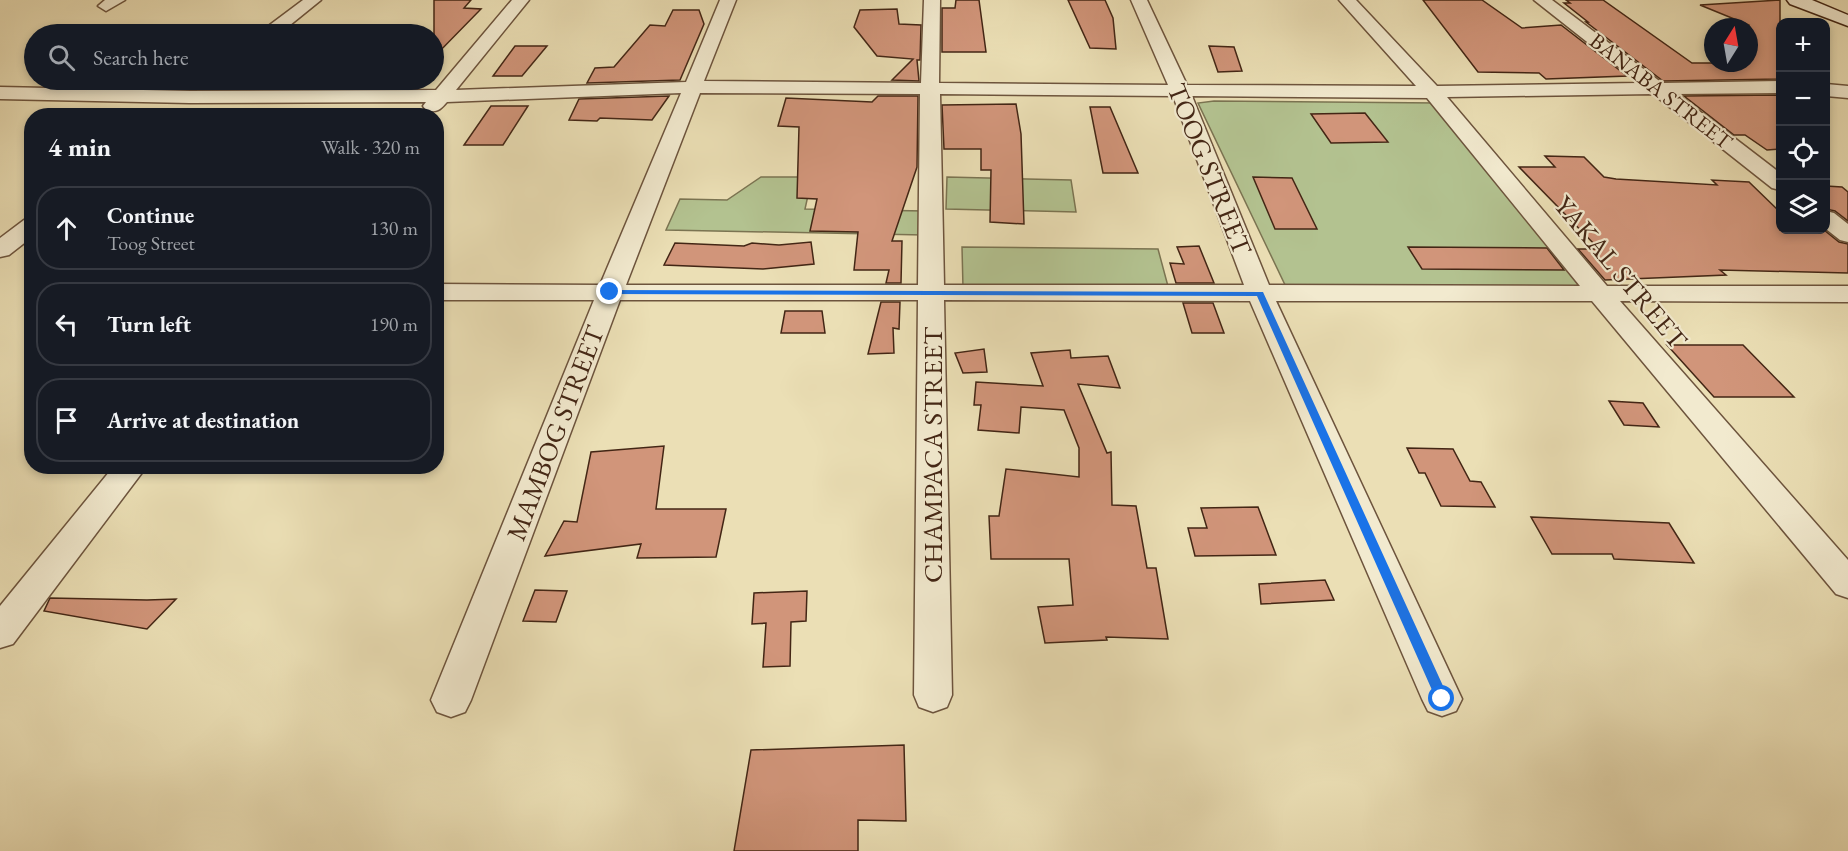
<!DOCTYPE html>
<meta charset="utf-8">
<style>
body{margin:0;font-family:"EB Garamond",serif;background:#20242c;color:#f1f3f6}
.controls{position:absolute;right:18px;top:18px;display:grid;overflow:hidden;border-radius:12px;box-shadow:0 3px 9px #0003}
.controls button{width:54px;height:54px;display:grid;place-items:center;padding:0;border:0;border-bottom:2px solid #363941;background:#171b24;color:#f1f3f6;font:30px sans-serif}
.compass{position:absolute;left:1704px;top:18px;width:54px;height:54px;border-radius:50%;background:#171b24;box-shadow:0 3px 9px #0003;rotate:11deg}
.stop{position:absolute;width:18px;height:18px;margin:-14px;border:4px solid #1a73e8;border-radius:50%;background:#fff}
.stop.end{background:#1a73e8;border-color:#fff;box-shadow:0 2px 6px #0008}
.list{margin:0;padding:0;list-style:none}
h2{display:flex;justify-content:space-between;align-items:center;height:78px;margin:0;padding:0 24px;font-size:26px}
h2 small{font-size:20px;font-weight:400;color:#9ea1a6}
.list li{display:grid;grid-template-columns:39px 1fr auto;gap:18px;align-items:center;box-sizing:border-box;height:84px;margin:0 12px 12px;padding:0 12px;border:2px solid #363941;border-radius:24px}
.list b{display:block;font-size:22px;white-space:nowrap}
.list p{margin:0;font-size:20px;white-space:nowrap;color:#9ea1a6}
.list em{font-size:20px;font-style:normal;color:#9ea1a6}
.icon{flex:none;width:33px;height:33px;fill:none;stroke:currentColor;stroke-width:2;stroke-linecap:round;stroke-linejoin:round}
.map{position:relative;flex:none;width:1848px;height:851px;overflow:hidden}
.search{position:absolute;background:#171b24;box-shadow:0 3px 9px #0003;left:24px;top:24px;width:420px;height:66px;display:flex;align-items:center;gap:15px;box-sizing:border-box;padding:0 21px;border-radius:33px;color:#9ea1a6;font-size:22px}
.panel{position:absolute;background:#171b24;box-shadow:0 3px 9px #0003;left:24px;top:108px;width:420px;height:366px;border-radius:24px}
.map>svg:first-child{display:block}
</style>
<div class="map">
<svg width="1848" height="851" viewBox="0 0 1848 851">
<rect width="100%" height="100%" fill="#ebdfb5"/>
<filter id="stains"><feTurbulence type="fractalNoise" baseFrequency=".00333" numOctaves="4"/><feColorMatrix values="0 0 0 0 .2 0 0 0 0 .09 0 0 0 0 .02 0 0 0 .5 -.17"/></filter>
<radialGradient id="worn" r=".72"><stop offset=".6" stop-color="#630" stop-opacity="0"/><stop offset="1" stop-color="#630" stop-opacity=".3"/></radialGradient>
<!-- green -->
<path fill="#b3c290" stroke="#7b7452" stroke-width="1.5" d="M1214,101L1438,103L1590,288L1287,289L1198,103Z
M761,177H812L805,209L925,211L924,235L666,230L680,199L727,200Z
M947,177L1071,180L1076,212L946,209Z
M962,247L1158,249L1169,290L963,288Z"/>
<!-- building -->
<path fill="#d1957a" stroke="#432615" stroke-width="1.5" d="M434,0H471L464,8L481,9L434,57Z
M956,0H979L986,52H942V8H955Z
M1068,0H1105L1113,18L1116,49L1090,48Z
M1423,0H1482L1522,28L1561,25L1627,76L1546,79L1539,73L1478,72Z
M1566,0H1603L1692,63H1749V25L1700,5L1780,0V79L1663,81L1586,22H1588L1564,3H1570Z
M897,9L899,24L921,25L920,60H917L919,81L892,80L913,59L877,56L854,27L860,10Z
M673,10H699L704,24L680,80L587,83L595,68L614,67L650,25L665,26Z
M515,46H547L522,76H493Z
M1209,46L1234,47L1242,71L1218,72Z
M1780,95V149L1767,150L1745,135H1734L1684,96Z
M669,96L652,120L600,118L597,121L569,120L579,99Z
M878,96H918L917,167L892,241H902L901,283H886L889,270H854L858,232L810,231L817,199L797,198L799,127L778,126L786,98L872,102Z
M1016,104L1021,134L1024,224L990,222L991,170H981V149H944L942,105Z
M491,106H528L503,145H464Z
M1090,107H1110L1138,173H1103Z
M1365,113L1388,142L1331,143L1311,114Z
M1545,156L1584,157L1604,177L1616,179L1717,185L1712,180L1749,182L1780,212V230H1824L1839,242L1848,244V273L1720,270L1726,275L1605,280L1578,249H1599L1519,167H1555Z
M1253,177L1292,178L1317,229H1275Z
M1826,186L1842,187L1848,192V221L1835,211L1826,209Z
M811,242L814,264L763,269L664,265L675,243L744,246L752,243L779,245Z
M1199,246L1214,283H1176L1170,263L1184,264L1177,247Z
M1408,247L1547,248L1564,270L1422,269Z
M881,302H900L899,329L893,328L894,353L868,354Z
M1183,303H1213L1224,333H1192Z
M785,311H822L825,333H781Z
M1667,345H1743L1794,397H1714Z
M984,349L987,372L963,373L955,353Z
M1070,350L1071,358L1108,356L1120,388L1078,384L1107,453L1111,452L1112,505L1136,506L1147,568H1156L1168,639L1106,637L1107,640L1045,643L1038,607L1073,605L1069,559H991L989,516H999L1006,469L1079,477V448L1064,410L1021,407L1019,433L978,430L981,405H974L976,382L1043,386L1031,353Z
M1609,401L1643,403L1659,427L1624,425Z
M664,446L656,509H726L716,557L637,558L641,544L545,556L564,521L577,522L591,452Z
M1407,448L1453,449L1470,481L1481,482L1495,507L1441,506L1425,473H1419Z
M1258,507L1276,555L1195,556L1188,528H1207L1201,508Z
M1531,517L1669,523L1694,563L1614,559L1612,554H1552Z
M1325,580L1334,600L1261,604L1259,584Z
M535,590L567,591L556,622L523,621Z
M807,591L806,621L791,622L790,666L763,667L766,623L752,624L754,593Z
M50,598L147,600L176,599L147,629L44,611Z
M904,745L906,821L858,820V851H734L751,750Z"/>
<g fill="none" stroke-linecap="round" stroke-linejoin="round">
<defs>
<path id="street" d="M105,0H125L106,11L98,6Z
M303,0H321L279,34H261L263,30Z
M512,0H529L456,90L686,82L720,0H736L704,81L921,83L924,0H940L939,83L1168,85L1131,0H1147L1187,85L1416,86L1339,0H1356L1437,86L1639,83L1534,0H1552L1662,83L1780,81V93L1677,94L1780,173V190L1772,188L1653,94L1447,97L1607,286H1848V302L1620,301L1848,560V598L1836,594L1592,301H1276L1462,699L1456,711L1442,716L1428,711L1422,699L1250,301L944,300L952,695L947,707L933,712L919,707L914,695L918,300H620L471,700L465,712L451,717L437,712L431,700L594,300H436V284L600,285L681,93L447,102C440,110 437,113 426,110L423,106L426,102L190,103L0,99V87L190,91L436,90ZM700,93L920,94L918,285H626ZM940,94L1173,96L1244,285H944ZM1192,96L1427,98L1580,286L1269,285Z
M1826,84L1848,86V98L1826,96Z
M1826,211L1834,213L1848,224V242L1840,240L1826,229Z
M32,218V237L9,255L0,257V238L24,220Z
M114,466H147L13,644L0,648V606Z"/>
<path id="secondary" d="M1787,0H1812L1848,15V26L1790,4Z"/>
</defs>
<!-- street casing -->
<use href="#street" stroke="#6d543d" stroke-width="3"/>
<!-- secondary casing -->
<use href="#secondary" stroke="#432615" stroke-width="3"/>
<!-- street -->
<use href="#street" fill="#f2eacf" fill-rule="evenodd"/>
<!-- secondary -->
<use href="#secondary" fill="#f2eacf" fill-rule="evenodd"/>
</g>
<!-- route -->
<path fill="#1a73e8" d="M607,290L1263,292L1449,699L1447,703H1438L1436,699L1257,296L610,294L605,292Z"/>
<g text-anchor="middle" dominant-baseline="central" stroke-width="4.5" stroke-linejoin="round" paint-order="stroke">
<!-- far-street labels -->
<g font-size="22" fill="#432615" stroke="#f2eacf">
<text transform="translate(1661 91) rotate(38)">BANABA STREET</text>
</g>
<!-- street labels -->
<g font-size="27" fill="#432615" stroke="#f2eacf">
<text transform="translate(1210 169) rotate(68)">TOOG STREET</text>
<text transform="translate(1621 272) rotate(50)">YAKAL STREET</text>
<text transform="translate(555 433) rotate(-69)">MAMBOG STREET</text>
<text transform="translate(932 455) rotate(-90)">CHAMPACA STREET</text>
</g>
</g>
<rect width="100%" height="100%" filter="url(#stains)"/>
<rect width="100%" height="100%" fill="url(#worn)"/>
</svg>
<div class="controls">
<button>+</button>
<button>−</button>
<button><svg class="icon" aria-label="locate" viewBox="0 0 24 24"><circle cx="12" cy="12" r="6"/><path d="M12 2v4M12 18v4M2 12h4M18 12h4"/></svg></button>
<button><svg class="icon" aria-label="layers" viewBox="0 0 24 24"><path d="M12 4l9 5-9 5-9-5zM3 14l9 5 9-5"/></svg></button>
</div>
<svg class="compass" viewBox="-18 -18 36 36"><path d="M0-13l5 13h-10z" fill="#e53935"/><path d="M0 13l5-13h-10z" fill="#9ea1a6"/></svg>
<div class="stop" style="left:1442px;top:699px"></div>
<div class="stop end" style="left:610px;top:292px"></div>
<div class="search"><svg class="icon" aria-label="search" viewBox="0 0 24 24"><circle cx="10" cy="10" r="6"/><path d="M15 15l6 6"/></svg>Search here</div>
<section class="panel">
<h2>4 min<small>Walk · 320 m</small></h2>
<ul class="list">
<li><svg class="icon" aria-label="ahead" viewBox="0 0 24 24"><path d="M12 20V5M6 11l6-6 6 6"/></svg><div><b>Continue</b><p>Toog Street</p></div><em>130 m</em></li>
<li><svg class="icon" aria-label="left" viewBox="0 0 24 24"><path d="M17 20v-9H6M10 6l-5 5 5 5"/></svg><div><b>Turn left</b></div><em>190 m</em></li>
<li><svg class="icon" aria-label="arrive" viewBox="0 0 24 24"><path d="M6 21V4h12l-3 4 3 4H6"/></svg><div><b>Arrive at destination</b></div></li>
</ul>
</section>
</div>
